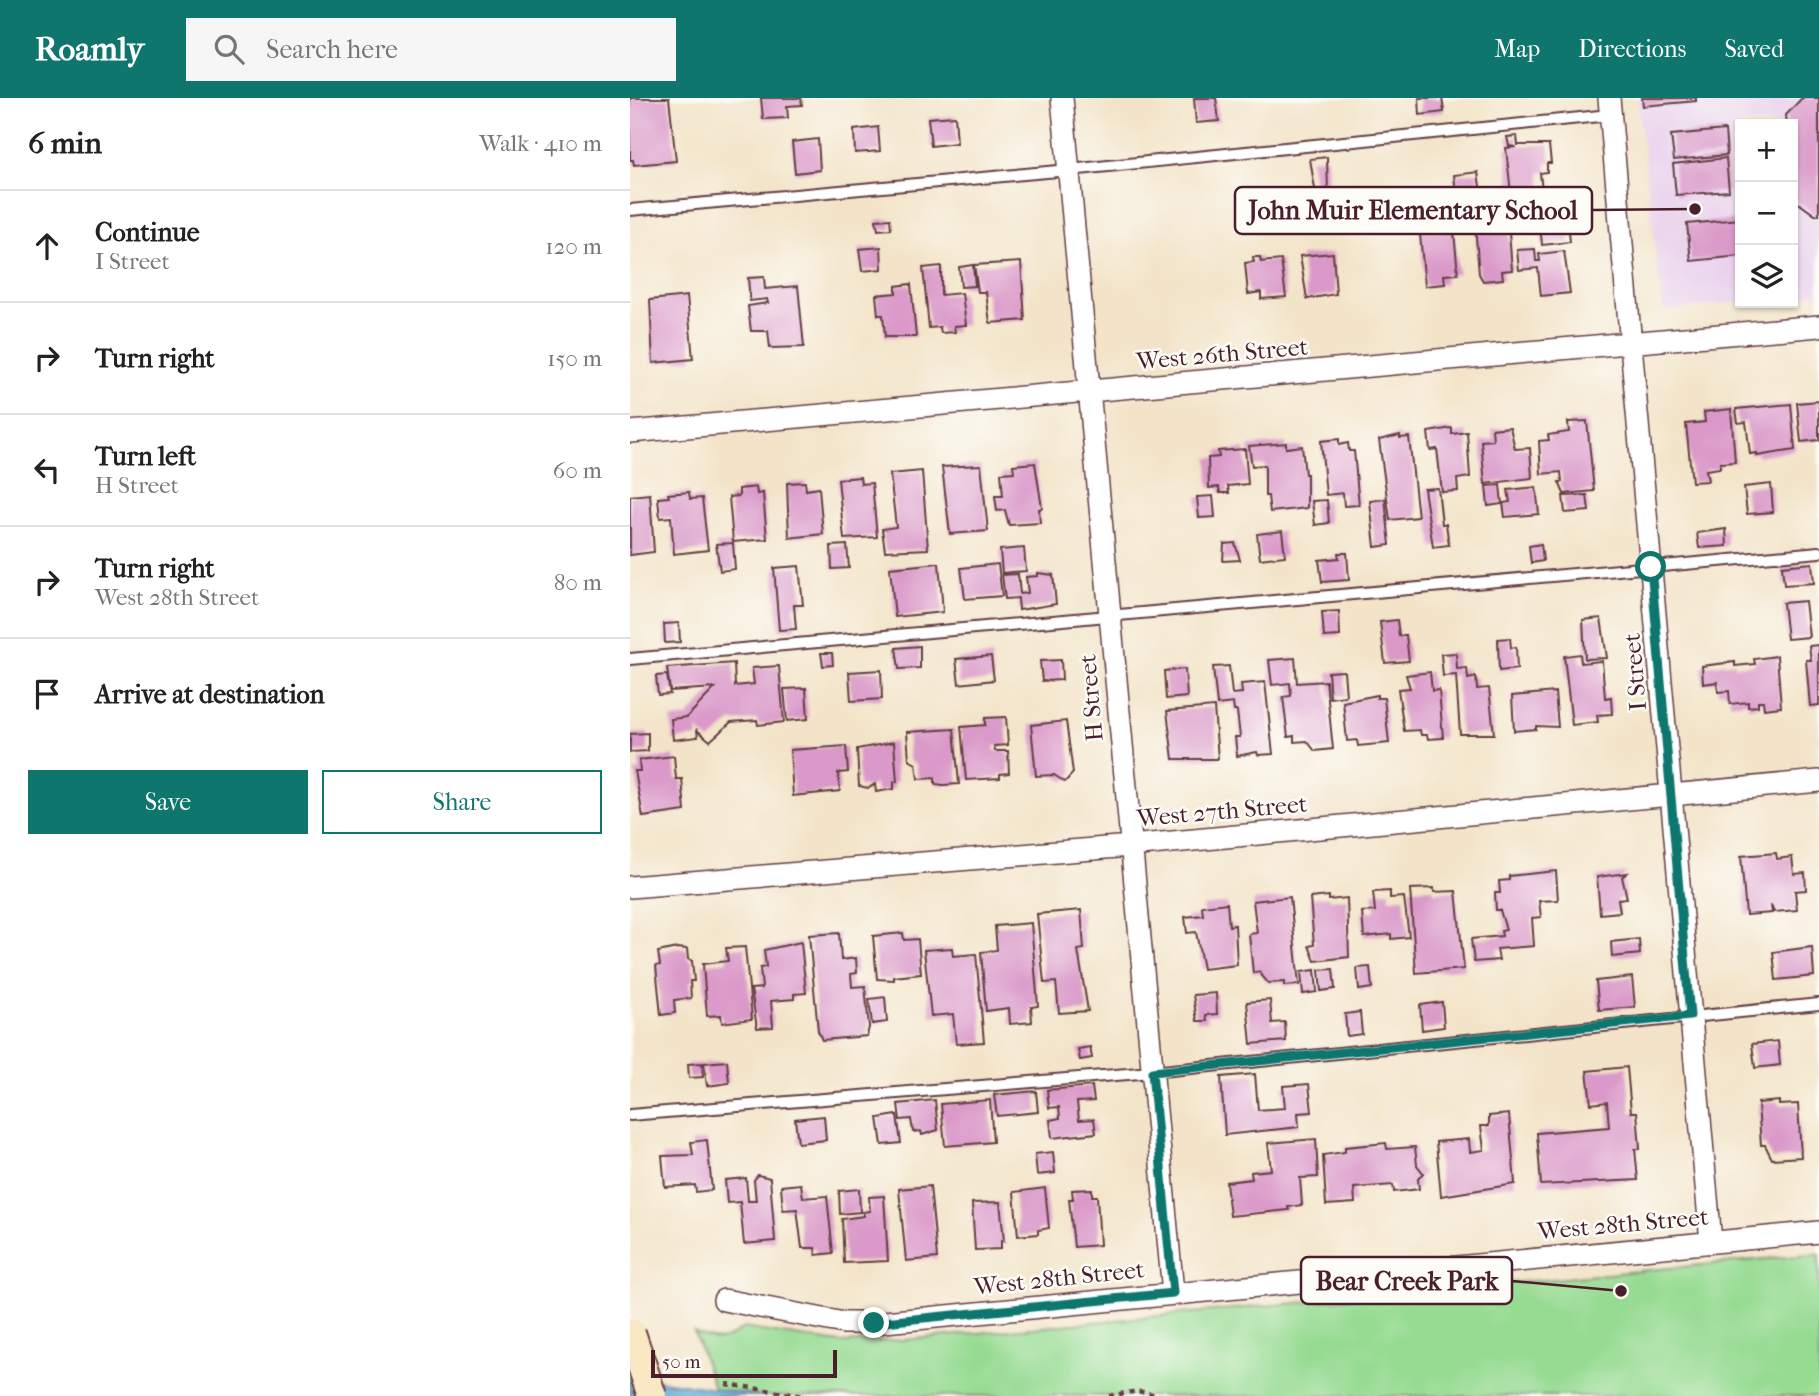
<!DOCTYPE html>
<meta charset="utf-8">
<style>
body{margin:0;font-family:"IM FELL French Canon",serif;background:#f6f6f6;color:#222}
.controls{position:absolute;right:21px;top:21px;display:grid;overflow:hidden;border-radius:0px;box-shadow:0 2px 5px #0004}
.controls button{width:63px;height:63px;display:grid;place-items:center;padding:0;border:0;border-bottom:2px solid #e0e0e0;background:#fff;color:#222;font:35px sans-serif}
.scale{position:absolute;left:21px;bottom:18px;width:186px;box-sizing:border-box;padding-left:7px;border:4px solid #4a1f2b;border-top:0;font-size:19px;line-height:24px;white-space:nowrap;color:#4a1f2b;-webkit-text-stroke:5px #fdfcf7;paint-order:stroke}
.stop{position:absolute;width:21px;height:21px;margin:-16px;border:5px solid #0f766e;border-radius:50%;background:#fff}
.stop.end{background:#0f766e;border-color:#fff;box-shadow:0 2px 7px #0008}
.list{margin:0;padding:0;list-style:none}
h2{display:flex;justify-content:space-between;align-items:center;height:91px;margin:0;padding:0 28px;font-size:30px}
h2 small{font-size:23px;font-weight:400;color:#767676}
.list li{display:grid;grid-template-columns:46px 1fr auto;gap:21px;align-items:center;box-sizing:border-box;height:112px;padding:0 28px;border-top:2px solid #e0e0e0}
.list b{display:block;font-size:26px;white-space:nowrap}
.list p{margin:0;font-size:23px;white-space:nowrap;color:#767676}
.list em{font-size:23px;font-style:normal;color:#767676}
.actions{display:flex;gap:14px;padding:21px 28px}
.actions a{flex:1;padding:16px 0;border:2px solid #0f766e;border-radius:0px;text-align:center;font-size:24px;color:#0f766e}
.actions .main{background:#0f766e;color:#fff}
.icon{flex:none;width:38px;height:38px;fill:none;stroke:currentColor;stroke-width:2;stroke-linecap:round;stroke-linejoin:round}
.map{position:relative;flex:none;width:1189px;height:1298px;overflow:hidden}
header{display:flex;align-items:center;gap:42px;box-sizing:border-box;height:98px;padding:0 35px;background:#0f766e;color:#fff}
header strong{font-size:33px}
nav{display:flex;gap:38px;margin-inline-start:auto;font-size:24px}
.search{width:490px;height:63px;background:#f6f6f6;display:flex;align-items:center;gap:18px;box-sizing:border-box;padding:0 24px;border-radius:0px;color:#767676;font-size:26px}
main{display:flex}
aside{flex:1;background:#fff}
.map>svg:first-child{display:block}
</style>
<header>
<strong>Roamly</strong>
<div class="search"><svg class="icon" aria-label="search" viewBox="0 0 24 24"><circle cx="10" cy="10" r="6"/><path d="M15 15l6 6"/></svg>Search here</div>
<nav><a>Map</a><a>Directions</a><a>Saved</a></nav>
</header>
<main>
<aside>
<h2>6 min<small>Walk · 410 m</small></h2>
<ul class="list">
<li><svg class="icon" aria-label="ahead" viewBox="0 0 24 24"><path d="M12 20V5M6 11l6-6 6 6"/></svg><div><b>Continue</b><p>I Street</p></div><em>120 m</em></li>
<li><svg class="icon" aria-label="right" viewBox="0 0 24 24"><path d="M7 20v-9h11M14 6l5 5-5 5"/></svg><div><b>Turn right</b></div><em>150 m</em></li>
<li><svg class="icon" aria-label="left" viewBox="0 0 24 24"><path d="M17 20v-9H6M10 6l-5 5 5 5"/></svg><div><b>Turn left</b><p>H Street</p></div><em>60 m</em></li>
<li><svg class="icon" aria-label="right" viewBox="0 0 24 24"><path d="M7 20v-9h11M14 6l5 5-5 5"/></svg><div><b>Turn right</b><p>West 28th Street</p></div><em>80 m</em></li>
<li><svg class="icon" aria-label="arrive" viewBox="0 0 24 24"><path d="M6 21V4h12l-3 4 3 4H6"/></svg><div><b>Arrive at destination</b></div></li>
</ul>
<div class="actions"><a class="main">Save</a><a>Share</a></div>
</aside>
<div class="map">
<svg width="1189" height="1298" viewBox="0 0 1189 1298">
<rect width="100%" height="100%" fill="#fdfcf7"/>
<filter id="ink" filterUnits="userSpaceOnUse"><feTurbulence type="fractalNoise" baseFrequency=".0143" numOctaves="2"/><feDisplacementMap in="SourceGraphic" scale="14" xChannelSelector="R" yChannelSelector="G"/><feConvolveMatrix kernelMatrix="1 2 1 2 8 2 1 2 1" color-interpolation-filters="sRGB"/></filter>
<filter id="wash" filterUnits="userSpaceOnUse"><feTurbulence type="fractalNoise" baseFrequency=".00686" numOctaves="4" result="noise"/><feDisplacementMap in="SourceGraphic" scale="28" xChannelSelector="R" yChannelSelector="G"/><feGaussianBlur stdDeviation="1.57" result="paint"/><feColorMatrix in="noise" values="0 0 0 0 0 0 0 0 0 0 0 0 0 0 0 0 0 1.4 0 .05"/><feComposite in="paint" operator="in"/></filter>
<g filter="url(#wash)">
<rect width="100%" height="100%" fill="#f3e4c9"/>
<!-- built -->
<path fill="#e9d2ed" d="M1007,0H1189V195L1163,198V26H1110V204L1033,213Z"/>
<!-- green -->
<path fill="#97db93" stroke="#707d5f" stroke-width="2" d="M1189,1156V1298H87L64,1234C86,1245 94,1245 113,1230L210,1245L273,1242Z"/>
<!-- water -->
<path fill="#5cabd6" stroke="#536580" stroke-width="2" d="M0,1278L132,1298H0Z"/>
<g id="blocks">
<!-- building -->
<path fill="#da99c9" d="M0,0H39L46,63L4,67L3,62H0Z
M131,0H171L172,7L157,8L158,20L133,21Z
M564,0H586L589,23L566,25Z
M789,0H812L814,14L790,17Z
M1012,0H1066V3L1013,8Z
M1172,0H1189V117H1185L1163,101V26H1157L1156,17Z
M325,18L327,45L301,48L298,20Z
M248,29L250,53L225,55L224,32Z
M1095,32L1097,57L1044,62L1041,37Z
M887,38L888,47H919L921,65H917V74L910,75L912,92L881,95L876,50L886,49L879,48L877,39Z
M188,41L190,72L165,75L162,44Z
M697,59L698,95L686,97L680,61Z
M1096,60L1099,93L1046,97L1043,66Z
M848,74L854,117L875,115L878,122L882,172L872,173L873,181L853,183L849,176L845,127L830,129L824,77Z
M936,103L940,144L912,147L908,106Z
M260,121L261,131L248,132L246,122Z
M1110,121V158L1061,163L1057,126Z
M823,123L828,176L814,177L815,186L795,188L789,126Z
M251,149L252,171L232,173L229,151Z
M905,151L906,163H910L909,156L934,153L940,195L911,198L908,170L889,172L887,152Z
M703,155L706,196L677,201L670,158Z
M623,159H630L631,164L651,162L656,199L631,201V194L618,196L615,165L624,164Z
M391,164L395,222L360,225L356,194H348L344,167Z
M343,167L345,188L331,189L329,169Z
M311,168V197L332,195L336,227L324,228L325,234L311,235L310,229L299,230L293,170Z
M134,179L135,191L168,188L174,249L140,250L138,233H121L118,208L138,205L137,201L120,203L118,180Z
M281,186L286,239H255L253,217H248L246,197L266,195V188Z
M57,198L63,261L23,265L20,202Z
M1189,303V342L1171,344L1167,305Z
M1161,306L1165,352L1127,358V355L1120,356L1116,324L1108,325L1106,311Z
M1101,311L1105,364L1090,365V370L1076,372L1078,383L1062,384L1056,326L1075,324L1074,314Z
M957,323L964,393L934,396L929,384H932L931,374L911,376L909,343L919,342L918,337L939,334L938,324Z
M880,329L885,351L900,350L902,380L855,386L851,343L863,342L862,331Z
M822,330V336L837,334L840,379L827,381L828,393L812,394L807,351L800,352L798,334Z
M770,337V340L779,339L788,419L760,422L749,342Z
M709,341V347L718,345L719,353H724L729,407L714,408L713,395L696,397L691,343Z
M656,345V350L672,348L675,376H677V410L640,414L638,398H635V367L622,368L619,348Z
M615,351L618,386L598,388L599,395H590L589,389L579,390L578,360L589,359L588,353Z
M405,365L412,410L409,411L410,425L379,427L375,412L367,413L365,398H373L371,375L384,374L383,367Z
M351,367L358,433L320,436L312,369Z
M292,373L298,451L255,453L252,431L266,429L260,376Z
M230,379L231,386L242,385L247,439L214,441L208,381Z
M175,384L176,392L189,390L193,436L159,440L157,385Z
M1141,386L1143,414L1117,416L1114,389Z
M870,387L872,406L858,408L856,388Z
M126,389L127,396L133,395L137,441L103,444L99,399L109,398V391Z
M906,389L909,416L875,419L873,405L880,404L878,392Z
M808,390L812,426H816L819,447L803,449L794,391Z
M59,394L60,401L72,400L78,452L44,456L41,419L30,420L28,400L39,399L38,396Z
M20,396L24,454L0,457V398Z
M957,397L959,413L935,415L933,398Z
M583,398L585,419L569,420L567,399Z
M755,401L760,447L745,449L740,403Z
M697,402L699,425L685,427L682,403Z
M1096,431L1097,448L1069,450L1067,435Z
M652,433L655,458L630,461L627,436Z
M103,445L105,471L90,473L86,446Z
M605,445L610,462L593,463L594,446Z
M911,446L913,463L901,465L899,448Z
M217,447L219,470L202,471L201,448Z
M394,450L396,473L372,475L370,452Z
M708,455H717L719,482L692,484L689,462L709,460Z
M309,465L313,514L265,519L260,470Z
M1182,465L1184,485L1154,487L1152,468Z
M368,466L372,498L335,501L331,470Z
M169,468L173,507H164L166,531L149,532L144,470Z
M408,475L423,477L426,506L389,512L388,500L375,501L372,477L388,476L390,496L398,495L396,479L408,478Z
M1175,503L1179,539L1157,541L1153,505Z
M709,513L710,538L694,539L692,514Z
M971,520L977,560L955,561L953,522Z
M767,522L769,538L776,537L779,563L755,565L750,524Z
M49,525L50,544L35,545L34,526Z
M880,540L881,550L886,549L887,571L869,573L868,541Z
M1189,547V607L1180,608L1176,562H1181L1179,548Z
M290,548V570L269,571L266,550Z
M191,555H202L203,567L193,568Z
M826,555L827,571L837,570L838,581L846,579L847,591L859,590L864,636H830L826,577L813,578L811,556Z
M950,556L951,565L972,563L975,600L981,599L982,616L967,617L968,624L942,627L934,558Z
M361,558L364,582L329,586L326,561Z
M1147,558L1151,609L1134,611L1133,603H1128V608L1118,609V604L1100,606L1099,593L1088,594L1087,584L1073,586L1072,568L1105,564V568L1125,566L1124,561Z
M665,560L667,585L696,583L703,651L685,653L677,643L664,644V638L658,639L653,599L661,598L660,585L642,587L639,562Z
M431,562L432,582L412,583L410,563Z
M104,565L105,588L124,586L122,570L149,568L154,624L128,627L127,622L101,624L80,643L67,632L68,639L43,642L41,621L57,619L85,590L40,593L37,570Z
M599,568L602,596L612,595L611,586L635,584L643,656L628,657L627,654L607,658L605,639H610L607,613H604L603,605L587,607L583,569Z
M555,571L557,599L536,601L534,573Z
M251,572L252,601L221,603L219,574Z
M714,573L716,598L700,600L698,574Z
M800,574L802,593L809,592L813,640L798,641L797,637H791L790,632L774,633L768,591L780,590L776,577Z
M37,577L40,596L28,597L26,578Z
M176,590L178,621L157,623L154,591Z
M925,594L928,629L906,628V631L884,633L882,598Z
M747,597V600H754L759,645L728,648L727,642L717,643L713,604Z
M584,609L588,661H543L537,613Z
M376,619L378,647L364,648L365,653H378L379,675L370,676V680L336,682L331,629L355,627V620Z
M436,623L443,675L435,684L424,677L406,678L401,627Z
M324,631L329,686L313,687L305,686V680L288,681L286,666L279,662L277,634Z
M18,635V653L0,654V636Z
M264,644L267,684H264V691L246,694L245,686L238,690L229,688L227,651Z
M216,648L218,674L208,675L210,693L163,698L160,652Z
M44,658L46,681H52L55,713L13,719L5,673H10L9,662Z
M1146,755L1147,761L1162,759L1164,776L1175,775L1176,792L1165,793L1167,812L1144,814L1141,807L1142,815L1116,817L1111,758Z
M926,773L928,802L909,803L911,819L902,820L904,848L867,851L869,862L844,864L841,841L872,838L871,833L876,832L870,812H866L865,795H870L869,783L879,782V778Z
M997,775L992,779L997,800L988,801L990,814L970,816L967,779Z
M804,790V794L826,793L834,871L786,875L780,791Z
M760,793V800L774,799L779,839L761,841V836L734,839L732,814L745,813L743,794Z
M699,798V802L717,800L719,859L685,863L679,848L684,847L680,800Z
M660,799L669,887L654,888V884L638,885L629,874L623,875L619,836L627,835L623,803Z
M597,805L599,828L605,827L607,867L573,871L566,834L557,835L555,819L573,817L572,808Z
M451,812L454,851L448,852L458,913L429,915L426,884L414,885L407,816Z
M401,825L408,908L401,909L402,924L380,926L379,910L356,913L351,854L367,852L365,828Z
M209,835L211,862L226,860L227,875L221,876L222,889L235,888L239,929L237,938L192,942L188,933L179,837Z
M273,835L274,842L288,841L291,876L264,879V882L247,881L243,838Z
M1009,841L1010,856L982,859L981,844Z
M171,844L176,895L164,896V901L141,903L143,929L127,930L121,891L132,890L130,870L136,869L134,852Z
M115,849L122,921L92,925L91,917L77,918L73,866L98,863L96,850Z
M1182,849L1184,878L1146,882L1143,854Z
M47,850L57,851L58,861L62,863L64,883H60L61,900L44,902L45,915L31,917L26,868L30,867L28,854Z
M322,850L323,858L346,856L354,944L326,946L323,916L301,918L294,852Z
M740,869L742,890L729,892L727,870Z
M703,871L705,891L691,893L689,872Z
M685,872L687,894L673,896L671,874Z
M1002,879L1005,909L969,912L966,883Z
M586,895L587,916L576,917L577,923H567L563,897Z
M255,899L257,924L242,926L239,901Z
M640,902L642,925L655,924L656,943L621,946L617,904Z
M812,904L814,929L792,932L790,907Z
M730,914L732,936L717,938L715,916Z
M1148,943L1150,967L1125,970L1122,946Z
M460,949L462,960L450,962L448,951Z
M97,963L99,985L77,988L74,965Z
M72,965L73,979L59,980L58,966Z
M997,969L1001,1014H1007L1010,1051H1005L1008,1082L911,1087L907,1035L979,1029L977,1004L961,1006L957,973Z
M625,976L628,1012L655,1010L653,988L679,986L682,1014L668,1015L669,1029L595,1037L591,979Z
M462,988L464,1003L447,1004L449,1022L464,1021L466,1035L422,1040L420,1022L430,1020L429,1009L419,1010L417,992Z
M406,993L408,1014L367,1018L364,997Z
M305,1002L308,1032L292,1037L291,1033L283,1034L281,1021L270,1022L268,1006Z
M360,1002L363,1044L315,1048L311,1006Z
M1149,1003V1007L1168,1006L1171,1059L1142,1061L1135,1047H1131L1128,1005Z
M879,1016L885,1086L811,1098L806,1044L839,1041L840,1054L854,1052L851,1028H859V1018Z
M267,1017L271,1045L252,1047L248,1020Z
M194,1018L196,1042L168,1045L165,1021Z
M686,1041L688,1079L670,1080L672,1107L658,1109L659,1112L600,1118L596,1084L622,1081L621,1074L641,1072L638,1045Z
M77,1042L82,1092L66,1094L65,1087L35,1089L32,1058L63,1057L61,1044Z
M756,1045L757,1051L785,1049L787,1067L793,1075L788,1081L789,1091L764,1094L763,1087L724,1090L725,1105L696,1107L693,1057L715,1054V1049Z
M423,1054L425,1075L407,1077L405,1056Z
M128,1077L140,1080L145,1143L114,1146L110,1104L97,1105L95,1082L116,1080L118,1103H126L124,1082Z
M171,1086L173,1100L197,1098L203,1155L186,1157L185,1150H172L167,1111L153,1112L151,1088Z
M300,1088L307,1160L276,1163L269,1091Z
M415,1090L419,1130L408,1132V1136L388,1138L384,1094Z
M229,1091L230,1114L210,1116L209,1093Z
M462,1091V1098H467L470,1147L444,1149L439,1101H443L442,1092Z
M254,1098L258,1163L214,1165L212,1121L234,1118L233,1114L240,1113L239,1099Z
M370,1104L374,1143H371V1151L345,1152L342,1105Z"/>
</g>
</g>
<g filter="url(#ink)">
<use href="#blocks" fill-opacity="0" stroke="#633d43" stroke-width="2"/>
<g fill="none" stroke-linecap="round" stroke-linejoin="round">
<defs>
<path id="service" d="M0,112L439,72L980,17
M0,561L1189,454
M0,1017L522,974L1189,906"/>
<path id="minor" d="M432,0L543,1195
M979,0L1081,1144
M0,334L1189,228
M0,789L500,748L1189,683
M94,1202L214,1225H244L1189,1134"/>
</defs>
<!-- service casing -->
<use href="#service" stroke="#633d43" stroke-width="14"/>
<!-- minor casing -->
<use href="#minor" stroke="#633d43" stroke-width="24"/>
<!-- path -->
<path stroke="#633d43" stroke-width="4.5" stroke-dasharray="5 5" stroke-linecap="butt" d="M96,1286L174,1298
M479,1298L508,1293L531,1298"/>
<!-- service -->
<use href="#service" stroke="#fff" stroke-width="10"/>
<!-- minor -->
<use href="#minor" stroke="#fff" stroke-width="21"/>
<defs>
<path id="secondary-bridge" d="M1,1235L22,1298"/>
</defs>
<!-- secondary-bridge casing -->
<use href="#secondary-bridge" stroke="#633d43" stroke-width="32" stroke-linecap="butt"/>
<!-- secondary-bridge -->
<use href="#secondary-bridge" stroke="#fae7c3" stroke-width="28"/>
</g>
</g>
<g fill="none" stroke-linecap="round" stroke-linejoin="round" filter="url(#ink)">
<!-- route -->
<path stroke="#0f766e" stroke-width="9" d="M244,1225L543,1195L522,974L1060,918L1021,469"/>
</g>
<g text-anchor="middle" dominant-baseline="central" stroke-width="5" stroke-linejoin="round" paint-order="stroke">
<!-- street labels -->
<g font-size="24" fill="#4a1f2b" stroke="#fdfcf7">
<text transform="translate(592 256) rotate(-5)">West 26th Street</text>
<text transform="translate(1005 574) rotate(-95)">I Street</text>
<text transform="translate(461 600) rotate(-95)">H Street</text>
<text transform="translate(592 713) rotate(-5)">West 27th Street</text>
<text transform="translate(993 1126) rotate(-5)">West 28th Street</text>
<text transform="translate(429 1180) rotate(-6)">West 28th Street</text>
</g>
</g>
<!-- callouts -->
<path fill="none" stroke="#4a1f2b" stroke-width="2.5" d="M1065 111L962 112M991 1193L882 1183"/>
<g fill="#4a1f2b" stroke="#fdfcf7" stroke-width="2.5">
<circle cx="1065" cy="111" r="7"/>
<circle cx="991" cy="1193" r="7"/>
</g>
<g fill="#fdfcf7" stroke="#4a1f2b" stroke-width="2.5">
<rect x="605" y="89" width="357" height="47" rx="7"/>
<rect x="671" y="1159" width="211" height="47" rx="7"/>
</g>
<g font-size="26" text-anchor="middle" font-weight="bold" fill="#4a1f2b">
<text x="783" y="121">John Muir Elementary School</text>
<text x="777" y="1192">Bear Creek Park</text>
</g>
</svg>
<div class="controls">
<button>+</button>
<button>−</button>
<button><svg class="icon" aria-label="layers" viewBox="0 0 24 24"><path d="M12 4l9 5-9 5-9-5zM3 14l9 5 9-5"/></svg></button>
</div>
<div class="scale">50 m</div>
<div class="stop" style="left:1021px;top:469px"></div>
<div class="stop end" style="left:244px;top:1225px"></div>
</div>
</main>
